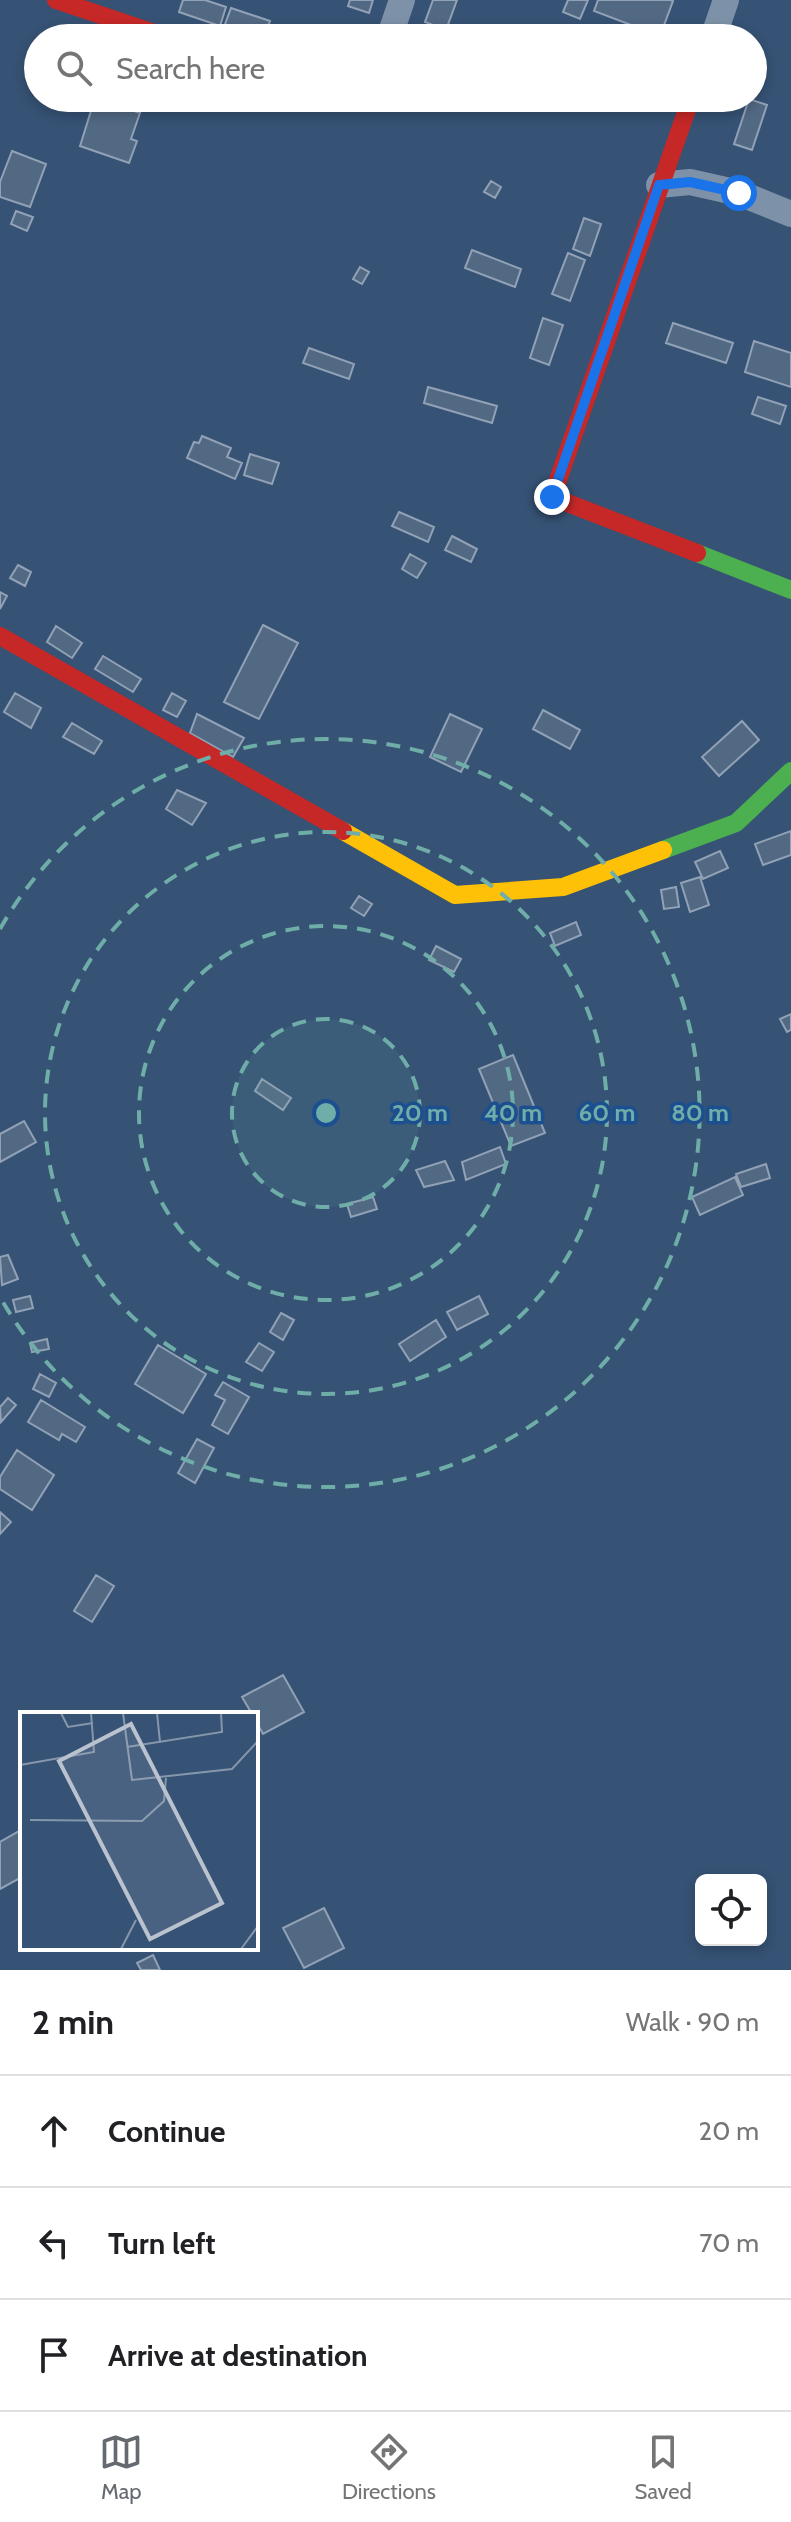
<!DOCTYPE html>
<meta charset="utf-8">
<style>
body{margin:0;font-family:Cabin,sans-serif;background:#f6f6f6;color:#202124}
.controls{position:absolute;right:24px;bottom:24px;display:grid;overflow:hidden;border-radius:12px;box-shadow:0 4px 12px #0003}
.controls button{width:72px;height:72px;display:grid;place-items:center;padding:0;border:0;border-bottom:2px solid #e0e0e0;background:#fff;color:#202124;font:40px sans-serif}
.stop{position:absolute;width:24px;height:24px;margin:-18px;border:6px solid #1a73e8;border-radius:50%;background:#fff}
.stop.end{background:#1a73e8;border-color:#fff;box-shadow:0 2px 8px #0008}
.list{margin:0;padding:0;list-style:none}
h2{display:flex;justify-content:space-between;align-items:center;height:104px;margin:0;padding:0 32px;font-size:34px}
h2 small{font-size:26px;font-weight:400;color:#757577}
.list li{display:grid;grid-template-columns:52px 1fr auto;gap:24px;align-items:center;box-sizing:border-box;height:112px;padding:0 32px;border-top:2px solid #e0e0e0}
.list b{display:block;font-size:30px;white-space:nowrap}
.list em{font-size:26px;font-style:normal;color:#757577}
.icon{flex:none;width:44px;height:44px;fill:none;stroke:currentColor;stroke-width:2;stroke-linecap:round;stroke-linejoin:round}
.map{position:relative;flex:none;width:791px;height:1970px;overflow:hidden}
.search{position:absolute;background:#fff;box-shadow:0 4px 12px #0003;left:24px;right:24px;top:24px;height:88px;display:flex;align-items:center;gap:20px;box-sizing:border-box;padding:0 28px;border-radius:44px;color:#757577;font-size:30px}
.sheet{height:440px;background:#fff}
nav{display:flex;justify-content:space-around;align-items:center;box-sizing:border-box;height:112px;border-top:2px solid #e0e0e0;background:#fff;font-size:22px;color:#757577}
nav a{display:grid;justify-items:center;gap:4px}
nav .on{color:#656970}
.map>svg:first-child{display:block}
</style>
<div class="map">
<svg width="791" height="1970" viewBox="0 0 791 1970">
<rect width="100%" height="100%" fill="#365274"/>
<!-- building -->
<path fill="#526984" stroke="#92a2b6" stroke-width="2" d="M183,0H205L226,7L220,26L179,12Z
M350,0H373L369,13L348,6Z
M433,0H457L446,30L425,22Z
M568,0H588L580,19L563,12Z
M598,0H670L673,1L660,36L594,11Z
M231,8L270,21L264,38H256L224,27Z
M70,31L87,38H67Z
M95,98L140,113L131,139L137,141L129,163L80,146Z
M749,99L767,105L752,150L734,144Z
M12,151L46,164L30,207L0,197V182Z
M491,181L501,187L495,198L484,192Z
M16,211L33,217L27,231L11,224Z
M584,218L601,224L590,256L573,249Z
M472,250L521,269L515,287L465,268Z
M568,253L585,260L570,301L552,294Z
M360,267L369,272L362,284L353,279Z
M543,318L563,325L549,365L530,358Z
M673,323L733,343L726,363L666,343Z
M754,341L791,353V387L745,372Z
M309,348L354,364L349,379L303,363Z
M428,387L497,406L492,423L424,403Z
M758,397L786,406L780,424L752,414Z
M202,436L231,448L227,457L242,463L235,479L187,458L194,442L199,443Z
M250,454L279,463L272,484L244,475Z
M399,512L434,527L428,542L392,526Z
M452,536L477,549L471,562L445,550Z
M410,554L426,563L417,578L402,569Z
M18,565L31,572L25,586L10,578Z
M0,592L7,596L0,609Z
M263,625L298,643L259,719L224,702Z
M56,626L82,643L72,658L47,642Z
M103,656L141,679L133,692L95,669Z
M15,693L41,708L31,728L4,712Z
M172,693L186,701L177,717L163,710Z
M543,710L580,730L570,749L533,729Z
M197,714L244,738L233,757L190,733Z
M450,714L482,729L461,772L430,757Z
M742,721L759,740L719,776L702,757Z
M72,723L102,741L94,754L63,737Z
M177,790L206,803L192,825L166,809Z
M791,831V855L763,865L755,844Z
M720,851L728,868L703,879L695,862Z
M700,877L709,905L690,912L681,883Z
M676,887L679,907L664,909L661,890Z
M359,896L372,904L364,916L351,908Z
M576,922L581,935L555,946L550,933Z
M436,946L461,959L454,972L429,960Z
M791,1014V1030L787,1032L780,1019Z
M513,1055L545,1133L511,1146L479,1069Z
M262,1079L291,1098L283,1110L255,1091Z
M24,1121L36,1142L0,1162V1134Z
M500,1147L506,1164L466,1180L462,1162Z
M445,1161L454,1180L424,1187L416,1170Z
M766,1164L770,1178L741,1187L736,1174Z
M735,1177L743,1195L700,1215L692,1197Z
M373,1197L377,1209L351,1217L347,1204Z
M8,1255L18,1279L2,1285L0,1257Z
M30,1296L33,1308L16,1312L13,1300Z
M479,1296L488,1314L457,1330L447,1312Z
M281,1313L294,1320L283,1340L270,1332Z
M436,1320L446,1337L410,1361L399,1344Z
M47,1339L49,1349L32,1352L30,1343Z
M259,1343L274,1352L262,1371L246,1362Z
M158,1345L206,1374L183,1413L135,1384Z
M40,1374L56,1383L49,1397L33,1389Z
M223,1382L249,1397L228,1434L212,1425L225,1400L215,1395Z
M8,1398L16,1405L1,1422L0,1407Z
M41,1400L85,1427L76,1442L62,1434L59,1440L28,1422Z
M197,1439L214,1448L195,1483L178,1473Z
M17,1450L54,1475L32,1510L0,1489V1477Z
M0,1512L11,1522L0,1534Z
M96,1575L114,1586L92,1622L74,1611Z
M283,1675L304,1712L263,1734L256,1721V1714H252L242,1697Z
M21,1830L22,1877L0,1889V1842Z
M324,1908L344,1948L304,1968L283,1928Z
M153,1955L160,1970H141L137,1963Z"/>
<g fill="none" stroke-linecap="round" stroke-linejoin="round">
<!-- street -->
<path stroke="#7d92a8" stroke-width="26" d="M389,38L402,0
M713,38L726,0
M659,185L690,182L739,193L791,214"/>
<!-- fast -->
<path stroke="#4caf50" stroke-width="18" d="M697,553L791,590
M663,850L736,823L791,771"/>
<!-- slow -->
<path stroke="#ffc107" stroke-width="18" d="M343,831L455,895L563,887L663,850"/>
<!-- jam -->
<path stroke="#c62828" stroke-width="18" d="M56,0L169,38
M691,98L552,497L697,553
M0,636L343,831"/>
</g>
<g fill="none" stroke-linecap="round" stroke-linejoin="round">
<!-- route -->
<path stroke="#1a73e8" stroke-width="10" d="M552,497L659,185L690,182L739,193"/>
</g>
<!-- distance rings -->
<circle cx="326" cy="1113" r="94" fill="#6fada8" fill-opacity=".12"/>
<g fill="none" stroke="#6fada8" stroke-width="4" stroke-dasharray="14 10">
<circle cx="326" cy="1113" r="94"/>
<circle cx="326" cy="1113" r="187"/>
<circle cx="326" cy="1113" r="281"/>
<path d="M0 929A374 374 0 1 1 0 1297"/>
</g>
<!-- overview -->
<g transform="translate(20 1712)">
<rect width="238" height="238" fill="#365274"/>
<path fill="none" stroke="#8697ac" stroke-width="2" d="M41,1L48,15L73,11M103,1L112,68L212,57L238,29M137,1L140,30M107,35L202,20L201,1M0,53L74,40L71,1M10,108L122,109L144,89L146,66M101,237L116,208M221,237L238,214"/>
<path fill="#b9c2ce" fill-opacity="0.15" stroke="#b9c2ce" stroke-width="4" d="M111,12L202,191L130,227L39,49Z"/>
<rect width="238" height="238" fill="none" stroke="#fff" stroke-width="4"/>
</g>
<circle cx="326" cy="1113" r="12" fill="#6fada8" stroke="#1b4f8f" stroke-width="4"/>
<g font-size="24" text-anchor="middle" font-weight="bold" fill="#6fada8" stroke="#1b4f8f" stroke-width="7" stroke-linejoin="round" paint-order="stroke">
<text x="420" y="1121">20 m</text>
<text x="513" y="1121">40 m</text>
<text x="607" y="1121">60 m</text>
<text x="700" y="1121">80 m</text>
</g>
</svg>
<div class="controls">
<button><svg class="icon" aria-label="locate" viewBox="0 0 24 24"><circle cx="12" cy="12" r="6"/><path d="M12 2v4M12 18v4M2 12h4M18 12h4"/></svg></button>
</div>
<div class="stop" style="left:739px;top:193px"></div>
<div class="stop end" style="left:552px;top:497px"></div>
<div class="search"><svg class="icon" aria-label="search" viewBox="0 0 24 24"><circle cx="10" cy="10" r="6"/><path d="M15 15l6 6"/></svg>Search here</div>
</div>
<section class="sheet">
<h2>2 min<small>Walk · 90 m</small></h2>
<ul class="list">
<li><svg class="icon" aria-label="ahead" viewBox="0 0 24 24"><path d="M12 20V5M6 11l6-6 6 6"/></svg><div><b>Continue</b></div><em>20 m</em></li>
<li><svg class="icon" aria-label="left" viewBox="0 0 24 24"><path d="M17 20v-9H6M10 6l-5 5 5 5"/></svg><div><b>Turn left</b></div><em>70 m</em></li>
<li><svg class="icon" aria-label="arrive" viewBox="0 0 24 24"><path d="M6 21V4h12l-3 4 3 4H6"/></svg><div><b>Arrive at destination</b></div></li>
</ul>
</section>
<nav>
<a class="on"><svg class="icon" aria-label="map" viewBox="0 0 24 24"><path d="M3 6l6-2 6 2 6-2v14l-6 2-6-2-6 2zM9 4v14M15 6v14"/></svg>Map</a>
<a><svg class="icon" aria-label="directions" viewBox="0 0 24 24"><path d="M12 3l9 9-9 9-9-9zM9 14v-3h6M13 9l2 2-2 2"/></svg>Directions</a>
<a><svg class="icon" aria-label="saved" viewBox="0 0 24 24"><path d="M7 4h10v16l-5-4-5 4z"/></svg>Saved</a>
</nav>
